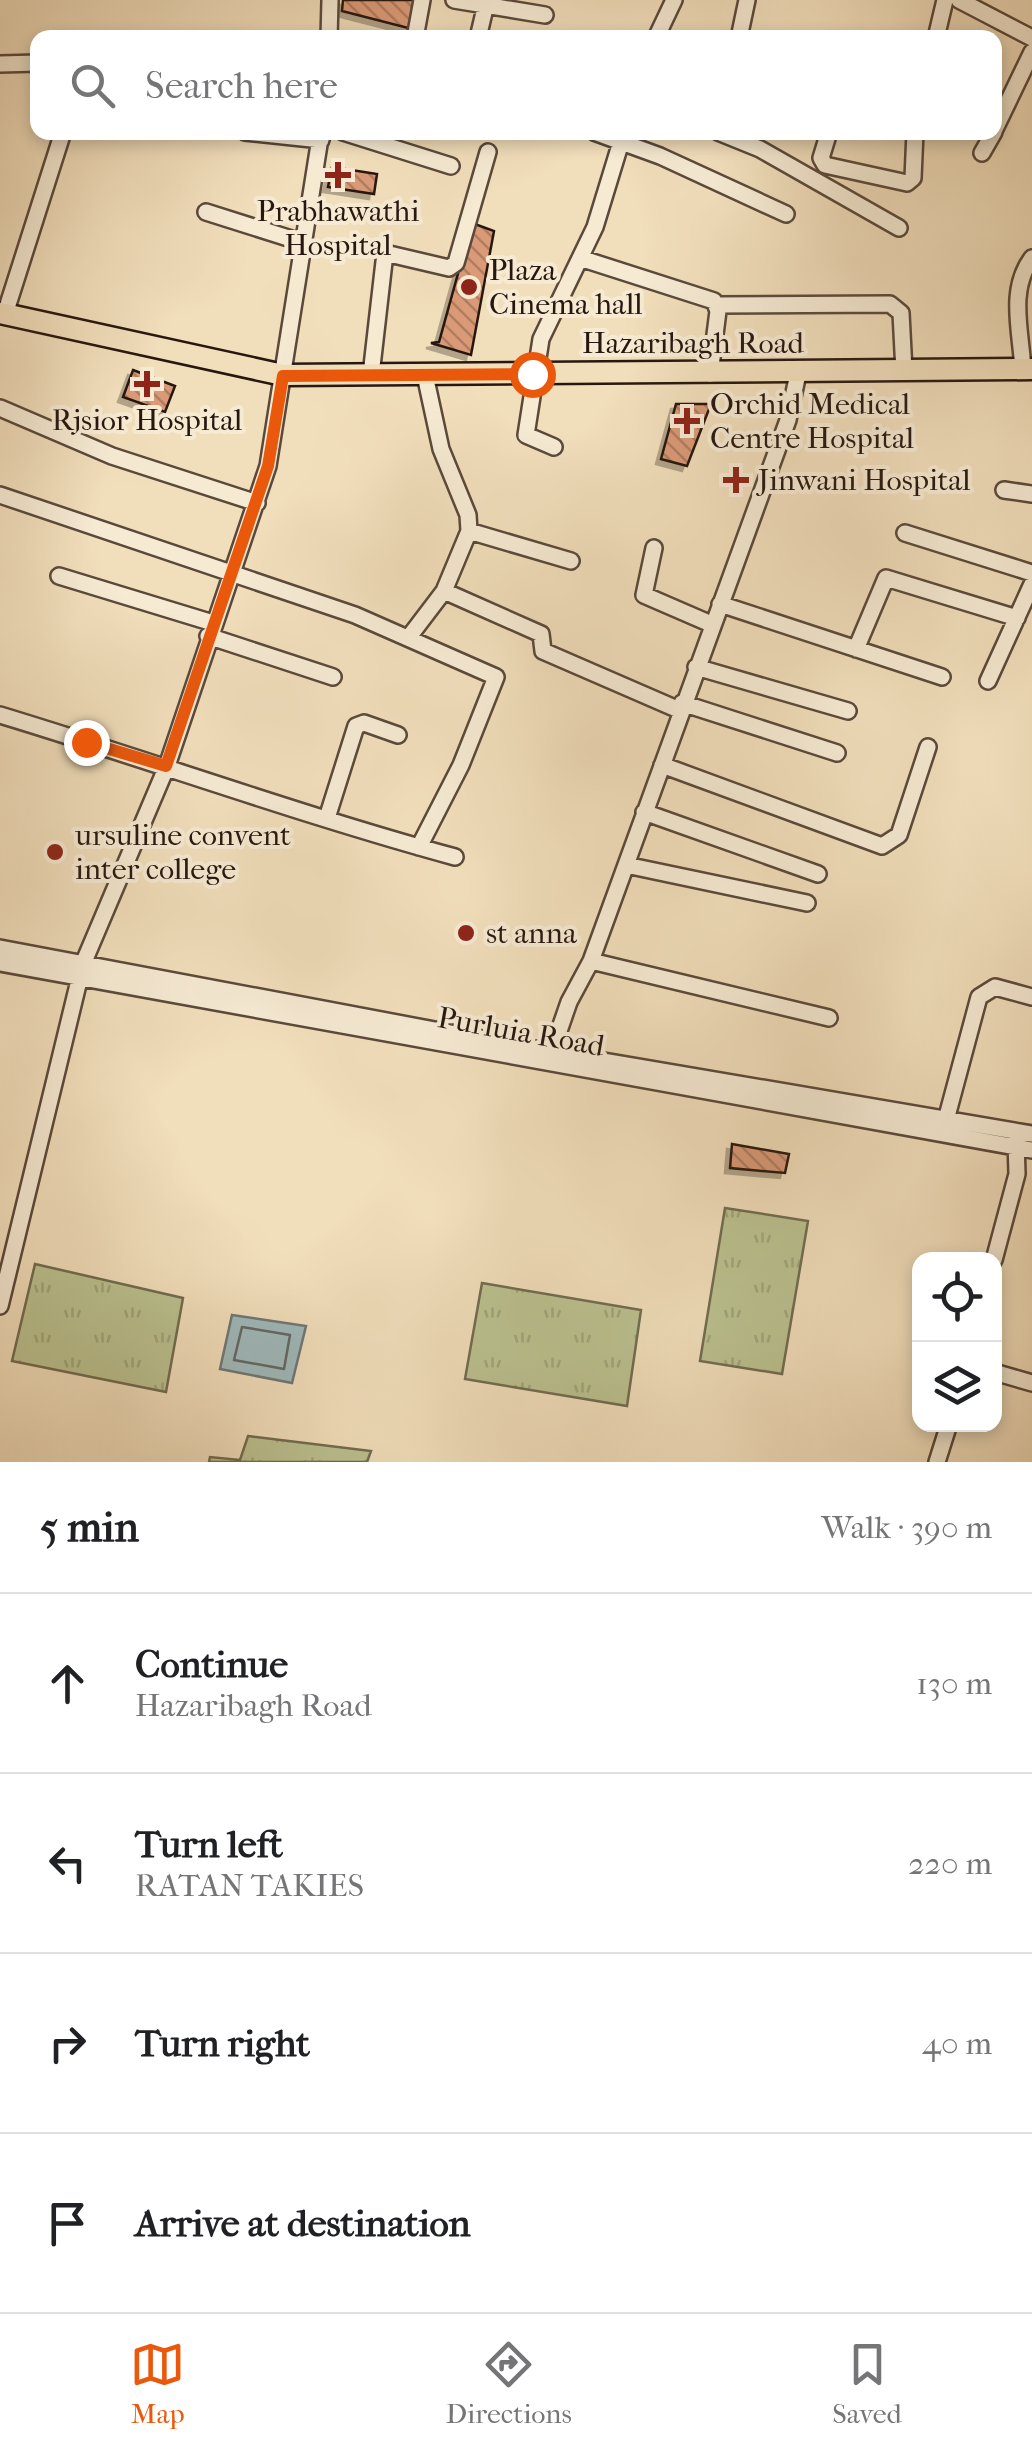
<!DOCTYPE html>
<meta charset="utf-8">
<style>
body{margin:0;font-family:"IM FELL French Canon",serif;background:#f6f6f6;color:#202124}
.controls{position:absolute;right:30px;bottom:30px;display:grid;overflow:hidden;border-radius:20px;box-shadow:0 5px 15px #0003}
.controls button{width:90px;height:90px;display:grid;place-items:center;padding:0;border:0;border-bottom:2px solid #e0e0e0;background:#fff;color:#202124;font:50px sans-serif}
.stop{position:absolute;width:30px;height:30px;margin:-22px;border:8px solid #ea580c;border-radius:50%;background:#fff}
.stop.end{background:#ea580c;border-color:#fff;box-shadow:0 2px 10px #0008}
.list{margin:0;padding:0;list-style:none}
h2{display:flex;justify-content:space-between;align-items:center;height:130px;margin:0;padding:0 40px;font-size:42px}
h2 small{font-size:32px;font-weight:400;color:#757577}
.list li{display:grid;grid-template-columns:65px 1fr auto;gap:30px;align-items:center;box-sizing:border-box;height:180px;padding:0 40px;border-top:2px solid #e0e0e0}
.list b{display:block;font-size:38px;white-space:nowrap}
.list p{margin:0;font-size:32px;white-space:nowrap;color:#757577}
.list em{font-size:32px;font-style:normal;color:#757577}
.icon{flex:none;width:55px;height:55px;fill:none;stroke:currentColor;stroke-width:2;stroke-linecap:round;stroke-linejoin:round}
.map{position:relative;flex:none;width:1032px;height:1462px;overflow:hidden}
.search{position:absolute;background:#fff;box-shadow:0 5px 15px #0003;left:30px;right:30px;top:30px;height:110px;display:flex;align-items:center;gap:25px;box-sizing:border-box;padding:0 35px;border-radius:20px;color:#757577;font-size:38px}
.sheet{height:850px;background:#fff}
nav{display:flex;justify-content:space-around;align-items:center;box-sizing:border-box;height:140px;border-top:2px solid #e0e0e0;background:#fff;font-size:28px;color:#757577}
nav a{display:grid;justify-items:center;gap:5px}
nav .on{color:#ea580c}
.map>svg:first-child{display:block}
</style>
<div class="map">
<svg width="1032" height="1462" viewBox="0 0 1032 1462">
<defs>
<pattern id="park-tufts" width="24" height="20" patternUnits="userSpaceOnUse" patternTransform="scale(2.5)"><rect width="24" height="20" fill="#bbc190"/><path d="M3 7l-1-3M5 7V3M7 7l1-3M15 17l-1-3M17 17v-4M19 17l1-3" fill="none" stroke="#a1a57b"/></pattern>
<pattern id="building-back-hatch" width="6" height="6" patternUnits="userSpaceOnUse" patternTransform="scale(2.5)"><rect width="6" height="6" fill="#da9a77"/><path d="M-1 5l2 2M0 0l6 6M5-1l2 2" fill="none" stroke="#b17d60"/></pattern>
<filter id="shadow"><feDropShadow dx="-5" dy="5" stdDeviation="0" flood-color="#0004"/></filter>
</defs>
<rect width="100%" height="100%" fill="#f1debb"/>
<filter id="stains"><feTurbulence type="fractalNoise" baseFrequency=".002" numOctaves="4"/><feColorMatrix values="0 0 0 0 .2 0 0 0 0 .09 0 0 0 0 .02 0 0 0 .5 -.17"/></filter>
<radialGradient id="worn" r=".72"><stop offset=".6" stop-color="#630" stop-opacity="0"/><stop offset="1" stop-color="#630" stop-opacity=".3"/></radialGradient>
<!-- park -->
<path fill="url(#park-tufts)" stroke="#726c50" stroke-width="2.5" d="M725,1208L808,1221L782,1374L700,1361Z
M35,1264L183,1298L166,1392L12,1361Z
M482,1283L641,1310L627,1406L465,1379Z
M248,1436L371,1451L367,1462H209L210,1457L240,1460Z"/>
<!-- water -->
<path fill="#9fb9bb" stroke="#6f7877" stroke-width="2.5" d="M232,1315L306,1326L292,1383L220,1369Z"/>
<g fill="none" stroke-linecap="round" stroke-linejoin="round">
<!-- shore -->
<path stroke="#646866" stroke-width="2.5" d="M242,1327L290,1335L284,1369L234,1360Z"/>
</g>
<!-- building -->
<path fill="url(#building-back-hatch)" stroke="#281710" stroke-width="2.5" filter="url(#shadow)" d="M343,0H417L412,29L342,11Z
M332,167L377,174L374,194L328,187Z
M472,223L494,231L471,355L431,343L439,342Z
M133,370L175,386L165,412L123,397Z
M676,404H711L687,466L661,459Z
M732,1144L789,1154L785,1173L730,1168Z"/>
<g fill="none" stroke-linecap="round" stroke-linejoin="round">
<defs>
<path id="minor" d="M454,0L545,15
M959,0L1032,38
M329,38L330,0
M415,38L422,0
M478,38L486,4
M656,38L674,0
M739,38L747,0
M936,38L945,0
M0,64L38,63
M994,131L1032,52
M245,132L321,140
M343,132L451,166
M594,132L660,156L786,214
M718,132L760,149L899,228
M829,132L821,158L825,165L907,183L913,178L915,132
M982,153L994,132
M206,212L304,243
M580,258L714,301L718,311L710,374
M717,305L890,304L901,313L904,371
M5,314L63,132
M1023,370C1021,331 1008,290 1032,258
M371,375L385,253L449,268L456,263L488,152
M0,408L112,456L257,503
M554,447L526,435L541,339L595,227L624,132
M1004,490L1032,494
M0,495L355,615L496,677L461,765L419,847
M469,531L571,561
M905,533L1032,573
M654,548L644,595L711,624
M59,576L213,623
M444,591L541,634L543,651L679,710
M720,604L942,677
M208,636L333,677
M409,637L444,591L469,531L468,515L441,449L425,375
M856,649L886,578L1017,618
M696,667L848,711
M988,681L1032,584
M682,703L837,753
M0,715C152,761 301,815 455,857
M662,765L882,846L899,835L928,747
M644,812L818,874
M327,818L356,726L364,723L398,735
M626,865L807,903
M0,948L551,1052L1032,1134
M591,961L829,1018
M0,963L1032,1150
M549,1060L569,1002L591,961L788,420L798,374
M946,1120L979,997L995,987L1032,997
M994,1260L1017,1174L1016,1140
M0,1306L83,964L167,766L268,466L321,132
M994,1372L1032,1383
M937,1462L949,1424"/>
<path id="major" d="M0,313L283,375L1032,369"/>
</defs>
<!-- minor casing -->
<use href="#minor" stroke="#5a493b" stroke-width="20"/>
<!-- major casing -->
<use href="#major" stroke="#281710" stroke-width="25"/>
<!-- minor -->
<use href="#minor" stroke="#f6ead3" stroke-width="15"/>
<!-- major -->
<use href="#major" stroke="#f1debb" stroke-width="20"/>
</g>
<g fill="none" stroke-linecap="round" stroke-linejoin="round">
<!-- route -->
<path stroke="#ea580c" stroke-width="12" d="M86,742L166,766L268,466L283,376L532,374"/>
</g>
<!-- markers -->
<g fill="#8f2418" stroke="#f6ead3" stroke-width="4">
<path d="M333 160h10v10h10v10h-10v10h-10v-10h-10v-10h10z"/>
<circle cx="469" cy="287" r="10"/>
<path d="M142 369h10v10h10v10h-10v10h-10v-10h-10v-10h10z"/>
<path d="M682 406h10v10h10v10h-10v10h-10v-10h-10v-10h10z"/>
<path d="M731 465h10v10h10v10h-10v10h-10v-10h-10v-10h10z"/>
<circle cx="55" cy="852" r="10"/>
<circle cx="466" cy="933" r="10"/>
</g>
<g text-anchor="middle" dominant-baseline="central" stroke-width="8" stroke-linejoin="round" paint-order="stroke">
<!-- poi labels -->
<g font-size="30" fill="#281710" stroke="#f6ead3" text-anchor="start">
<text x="338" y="211" text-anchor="middle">Prabhawathi<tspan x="338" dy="34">Hospital</tspan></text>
<text x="489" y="270">Plaza<tspan x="489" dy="34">Cinema hall</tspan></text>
<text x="710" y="404">Orchid Medical<tspan x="710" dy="34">Centre Hospital</tspan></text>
<text x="147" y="420" text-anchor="middle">Rjsior Hospital</text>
<text x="758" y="480">Jinwani Hospital</text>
<text x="75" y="835">ursuline convent<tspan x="75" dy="34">inter college</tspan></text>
<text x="486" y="933">st anna</text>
</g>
<!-- street labels -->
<g font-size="30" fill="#281710" stroke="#f6ead3">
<text x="693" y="343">Hazaribagh Road</text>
<text transform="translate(521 1032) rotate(10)">Purluia Road</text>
</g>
</g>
<rect width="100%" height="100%" filter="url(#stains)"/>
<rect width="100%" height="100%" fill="url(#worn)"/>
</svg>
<div class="controls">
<button><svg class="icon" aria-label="locate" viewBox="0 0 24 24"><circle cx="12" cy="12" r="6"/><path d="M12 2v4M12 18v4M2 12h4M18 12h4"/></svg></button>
<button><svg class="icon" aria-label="layers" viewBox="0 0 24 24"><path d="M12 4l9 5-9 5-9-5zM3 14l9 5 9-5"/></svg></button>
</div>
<div class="stop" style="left:532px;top:374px"></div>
<div class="stop end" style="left:86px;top:742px"></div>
<div class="search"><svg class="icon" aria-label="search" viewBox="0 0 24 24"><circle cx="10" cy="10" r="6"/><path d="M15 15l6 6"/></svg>Search here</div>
</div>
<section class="sheet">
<h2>5 min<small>Walk · 390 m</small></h2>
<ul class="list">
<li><svg class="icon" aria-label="ahead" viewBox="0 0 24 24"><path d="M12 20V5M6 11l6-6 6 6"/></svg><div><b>Continue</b><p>Hazaribagh Road</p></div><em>130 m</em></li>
<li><svg class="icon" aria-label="left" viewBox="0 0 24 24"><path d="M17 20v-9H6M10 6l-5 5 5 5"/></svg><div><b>Turn left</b><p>RATAN TAKIES</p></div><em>220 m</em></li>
<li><svg class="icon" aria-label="right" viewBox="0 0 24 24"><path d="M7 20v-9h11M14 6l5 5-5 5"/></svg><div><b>Turn right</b></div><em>40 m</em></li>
<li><svg class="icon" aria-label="arrive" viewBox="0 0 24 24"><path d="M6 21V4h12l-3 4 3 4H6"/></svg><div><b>Arrive at destination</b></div></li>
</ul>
</section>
<nav>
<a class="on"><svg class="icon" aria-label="map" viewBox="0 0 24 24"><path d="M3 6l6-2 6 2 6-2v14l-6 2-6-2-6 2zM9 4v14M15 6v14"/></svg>Map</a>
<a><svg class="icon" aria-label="directions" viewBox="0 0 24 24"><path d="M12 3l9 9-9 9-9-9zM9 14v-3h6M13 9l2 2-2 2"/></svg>Directions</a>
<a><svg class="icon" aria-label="saved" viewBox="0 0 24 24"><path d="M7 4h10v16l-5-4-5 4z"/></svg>Saved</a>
</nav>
